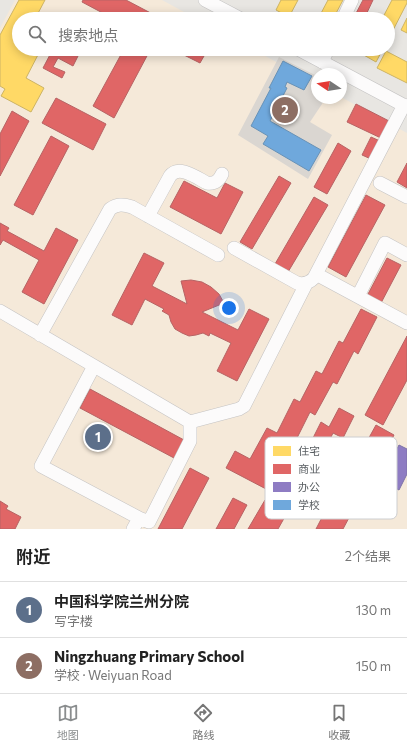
<!DOCTYPE html>
<html lang="zh">
<meta charset="utf-8">
<style>
body{margin:0;font-family:Commissioner,"Noto Sans SC",sans-serif;background:#f2f2f2;color:#222}
.compass{position:absolute;left:311px;top:68px;width:36px;height:36px;border-radius:50%;background:#fff;box-shadow:0 2px 10px #0003;rotate:282deg}
.you{position:absolute;left:229px;top:308px;width:14px;height:14px;margin:-10px;border:3px solid #fff;border-radius:50%;background:#1a73e8;box-shadow:0 0 0 6px #1a73e833}
.badge{display:grid;place-items:center;width:26px;height:26px;border-radius:50%;background:#8a8d8e;color:#fff;font-size:13px;font-weight:700}
.pin{position:absolute;translate:-50% -50%;border:2px solid #fff;box-shadow:0 1px 4px #0006}
.list{margin:0;padding:0;list-style:none}
h2{display:flex;justify-content:space-between;align-items:center;height:52px;margin:0;padding:0 16px;font-size:17px}
h2 small{font-size:13px;font-weight:400;color:#767676}
.list li{display:grid;grid-template-columns:26px 1fr auto;gap:12px;align-items:center;box-sizing:border-box;height:56px;padding:0 16px;border-top:1px solid #e0e0e0}
.list b{display:block;font-size:15px;white-space:nowrap}
.list p{margin:0;font-size:13px;white-space:nowrap;color:#767676}
.list em{font-size:13px;font-style:normal;color:#767676}
.icon{flex:none;width:22px;height:22px;fill:none;stroke:currentColor;stroke-width:2;stroke-linecap:round;stroke-linejoin:round}
.map{position:relative;flex:none;width:407px;height:529px;overflow:hidden}
.search{position:absolute;background:#fff;box-shadow:0 2px 10px #0003;left:12px;right:12px;top:12px;height:44px;display:flex;align-items:center;gap:10px;box-sizing:border-box;padding:0 14px;border-radius:22px;color:#767676;font-size:15px}
.sheet{height:164px;background:#fff}
nav{display:flex;justify-content:space-around;align-items:center;box-sizing:border-box;height:56px;border-top:1px solid #e0e0e0;background:#fff;font-size:11px;color:#767676}
nav a{display:grid;justify-items:center;gap:2px}
nav .on{color:#8a8d8e}
.map>svg:first-child{display:block}
</style>
<div class="map">
<svg width="407" height="529" viewBox="0 0 407 529">
<rect width="100%" height="100%" fill="#e8e6e2"/>
<!-- commercial -->
<path fill="#f5e9d9" d="M15,0H162L197,19H19V49H252L317,84V98L341,97L407,133V529H0V28Z"/>
<!-- education -->
<path fill="#dad6d1" d="M279,57L317,76V98H326L310,122L332,135L308,179L238,135Z"/>
<!-- homes -->
<path fill="#ffd966" stroke="#cdb464" d="M19,0H45L35,19H19V49H41L26,78L44,88L31,112L1,96L5,89L0,86V35Z
M281,0H298L289,17L276,10Z
M328,0H343L333,19H318Z
M392,0H407V3L390,36L388,35V19H382Z
M407,18V33L401,30Z
M365,49H383L376,62L362,54Z
M386,51L407,62V83L377,68Z"/>
<!-- shops -->
<path fill="#e06666" stroke="#b76364" d="M83,0H126L162,19H114L82,2Z
M363,0H373L364,19H353Z
M77,13L88,19H68L70,16L74,18Z
M53,49H79L78,51L80,52L73,66L58,58L53,67L65,72L62,78L43,68Z
M124,49H138L148,54L114,118L93,106Z
M172,49H208L200,63Z
M56,98L106,124L93,150L42,123Z
M356,104L391,122L383,139L347,122Z
M12,111L29,121L0,176V134Z
M51,136L69,146L33,215L14,205Z
M371,137L380,141L371,159L362,155Z
M338,143L351,151L327,194L314,187Z
M407,163V188L397,182Z
M279,176L291,183L252,249L240,242Z
M184,181L217,198L225,183L243,192L221,234L170,207Z
M366,195L385,205L346,277L328,267Z
M314,197L328,205L288,272L275,264Z
M0,223L9,228L7,231L44,251L56,228L78,240L44,304L22,292L39,260L3,240L0,245Z
M144,253L164,263L152,286L187,304L181,281L191,280L202,282L211,287L219,294L224,303L202,312L238,330L249,309L269,319L237,381L217,371L231,343L210,333L209,336L203,333L196,335L189,336L182,333L175,329L171,322L169,315L162,311L164,309L145,299L132,325L112,315Z
M387,258L401,265L381,303L367,296Z
M361,309L377,317L358,354L354,351L337,384L333,382L315,415L310,412L294,444L284,440L269,469L277,473L268,490L226,468L235,451L250,459L267,428L277,433L294,399L300,402L316,371L322,374L339,341L343,343Z
M407,336V380L383,425L365,415Z
M90,389L184,440L174,458L80,408Z
M339,408L354,416L343,438L333,433L325,449L311,442L321,422L329,427Z
M376,425L394,435L383,456L373,451L363,469L345,459L355,440L365,445Z
M190,468L209,478L182,529H158Z
M345,473L367,484L343,529H316Z
M233,498L247,505L234,529H216Z
M265,500L287,513L278,529H248Z
M0,501L8,506L6,509L21,517L15,529H0Z"/>
<!-- offices -->
<path fill="#8e7cc3" stroke="#7e73a6" d="M399,445L407,449V474L399,490L380,480Z"/>
<!-- schools -->
<path fill="#6fa8dc" stroke="#6892b7" d="M283,61L312,76L304,90L287,82L285,87L287,88L270,121L321,150L309,171L263,144L268,136L251,126L271,88H269Z"/>
<g fill="none" stroke-linecap="round" stroke-linejoin="round">
<defs>
<path id="minor" d="M205,0L241,19
M343,19L352,0
M298,49L407,107
M322,62L328,49
M380,183L407,197
M148,216L170,176C179,164 197,178 207,183C215,184 219,181 222,174
M234,248L297,283C304,285 309,283 314,278L404,105
M316,274L407,323
M358,296L385,243L407,255
M0,311L190,422L239,409L244,406L306,284
M40,335L110,209C117,204 123,204 132,207L218,255
M94,366L41,466L139,518L133,529
M139,518L149,522L190,441V422"/>
</defs>
<!-- minor casing -->
<use href="#minor" stroke="#c4c3c3" stroke-width="14"/>
<!-- minor -->
<use href="#minor" stroke="#fcfbfb" stroke-width="13"/>
</g>
<!-- legend -->
<rect x="265" y="437" width="132" height="82" rx="6" fill="#fff" stroke="#cdced0" stroke-width="1"/>
<rect x="273" y="446" width="18" height="10" fill="#ffd966"/>
<rect x="273" y="464" width="18" height="10" fill="#e06666"/>
<rect x="273" y="482" width="18" height="10" fill="#8e7cc3"/>
<rect x="273" y="500" width="18" height="10" fill="#6fa8dc"/>
<g font-size="11" fill="#585d61">
<text x="298" y="455">住宅</text>
<text x="298" y="473">商业</text>
<text x="298" y="491">办公</text>
<text x="298" y="509">学校</text>
</g>
</svg>
<svg class="compass" viewBox="-18 -18 36 36"><path d="M0-13l5 13h-10z" fill="#e53935"/><path d="M0 13l5-13h-10z" fill="#767676"/></svg>
<div class="you"></div>
<div class="pin badge" style="left:98px;top:437px;background:#5c6f8a">1</div>
<div class="pin badge" style="left:285px;top:110px;background:#8d6e63">2</div>
<div class="search"><svg class="icon" aria-label="search" viewBox="0 0 24 24"><circle cx="10" cy="10" r="6"/><path d="M15 15l6 6"/></svg>搜索地点</div>
</div>
<section class="sheet">
<h2>附近<small>2个结果</small></h2>
<ul class="list">
<li><span class="badge" style="background:#5c6f8a">1</span><div><b>中国科学院兰州分院</b><p>写字楼</p></div><em>130 m</em></li>
<li><span class="badge" style="background:#8d6e63">2</span><div><b>Ningzhuang Primary School</b><p>学校 · Weiyuan Road</p></div><em>150 m</em></li>
</ul>
</section>
<nav>
<a class="on"><svg class="icon" aria-label="map" viewBox="0 0 24 24"><path d="M3 6l6-2 6 2 6-2v14l-6 2-6-2-6 2zM9 4v14M15 6v14"/></svg>地图</a>
<a><svg class="icon" aria-label="directions" viewBox="0 0 24 24"><path d="M12 3l9 9-9 9-9-9zM9 14v-3h6M13 9l2 2-2 2"/></svg>路线</a>
<a><svg class="icon" aria-label="saved" viewBox="0 0 24 24"><path d="M7 4h10v16l-5-4-5 4z"/></svg>收藏</a>
</nav>
